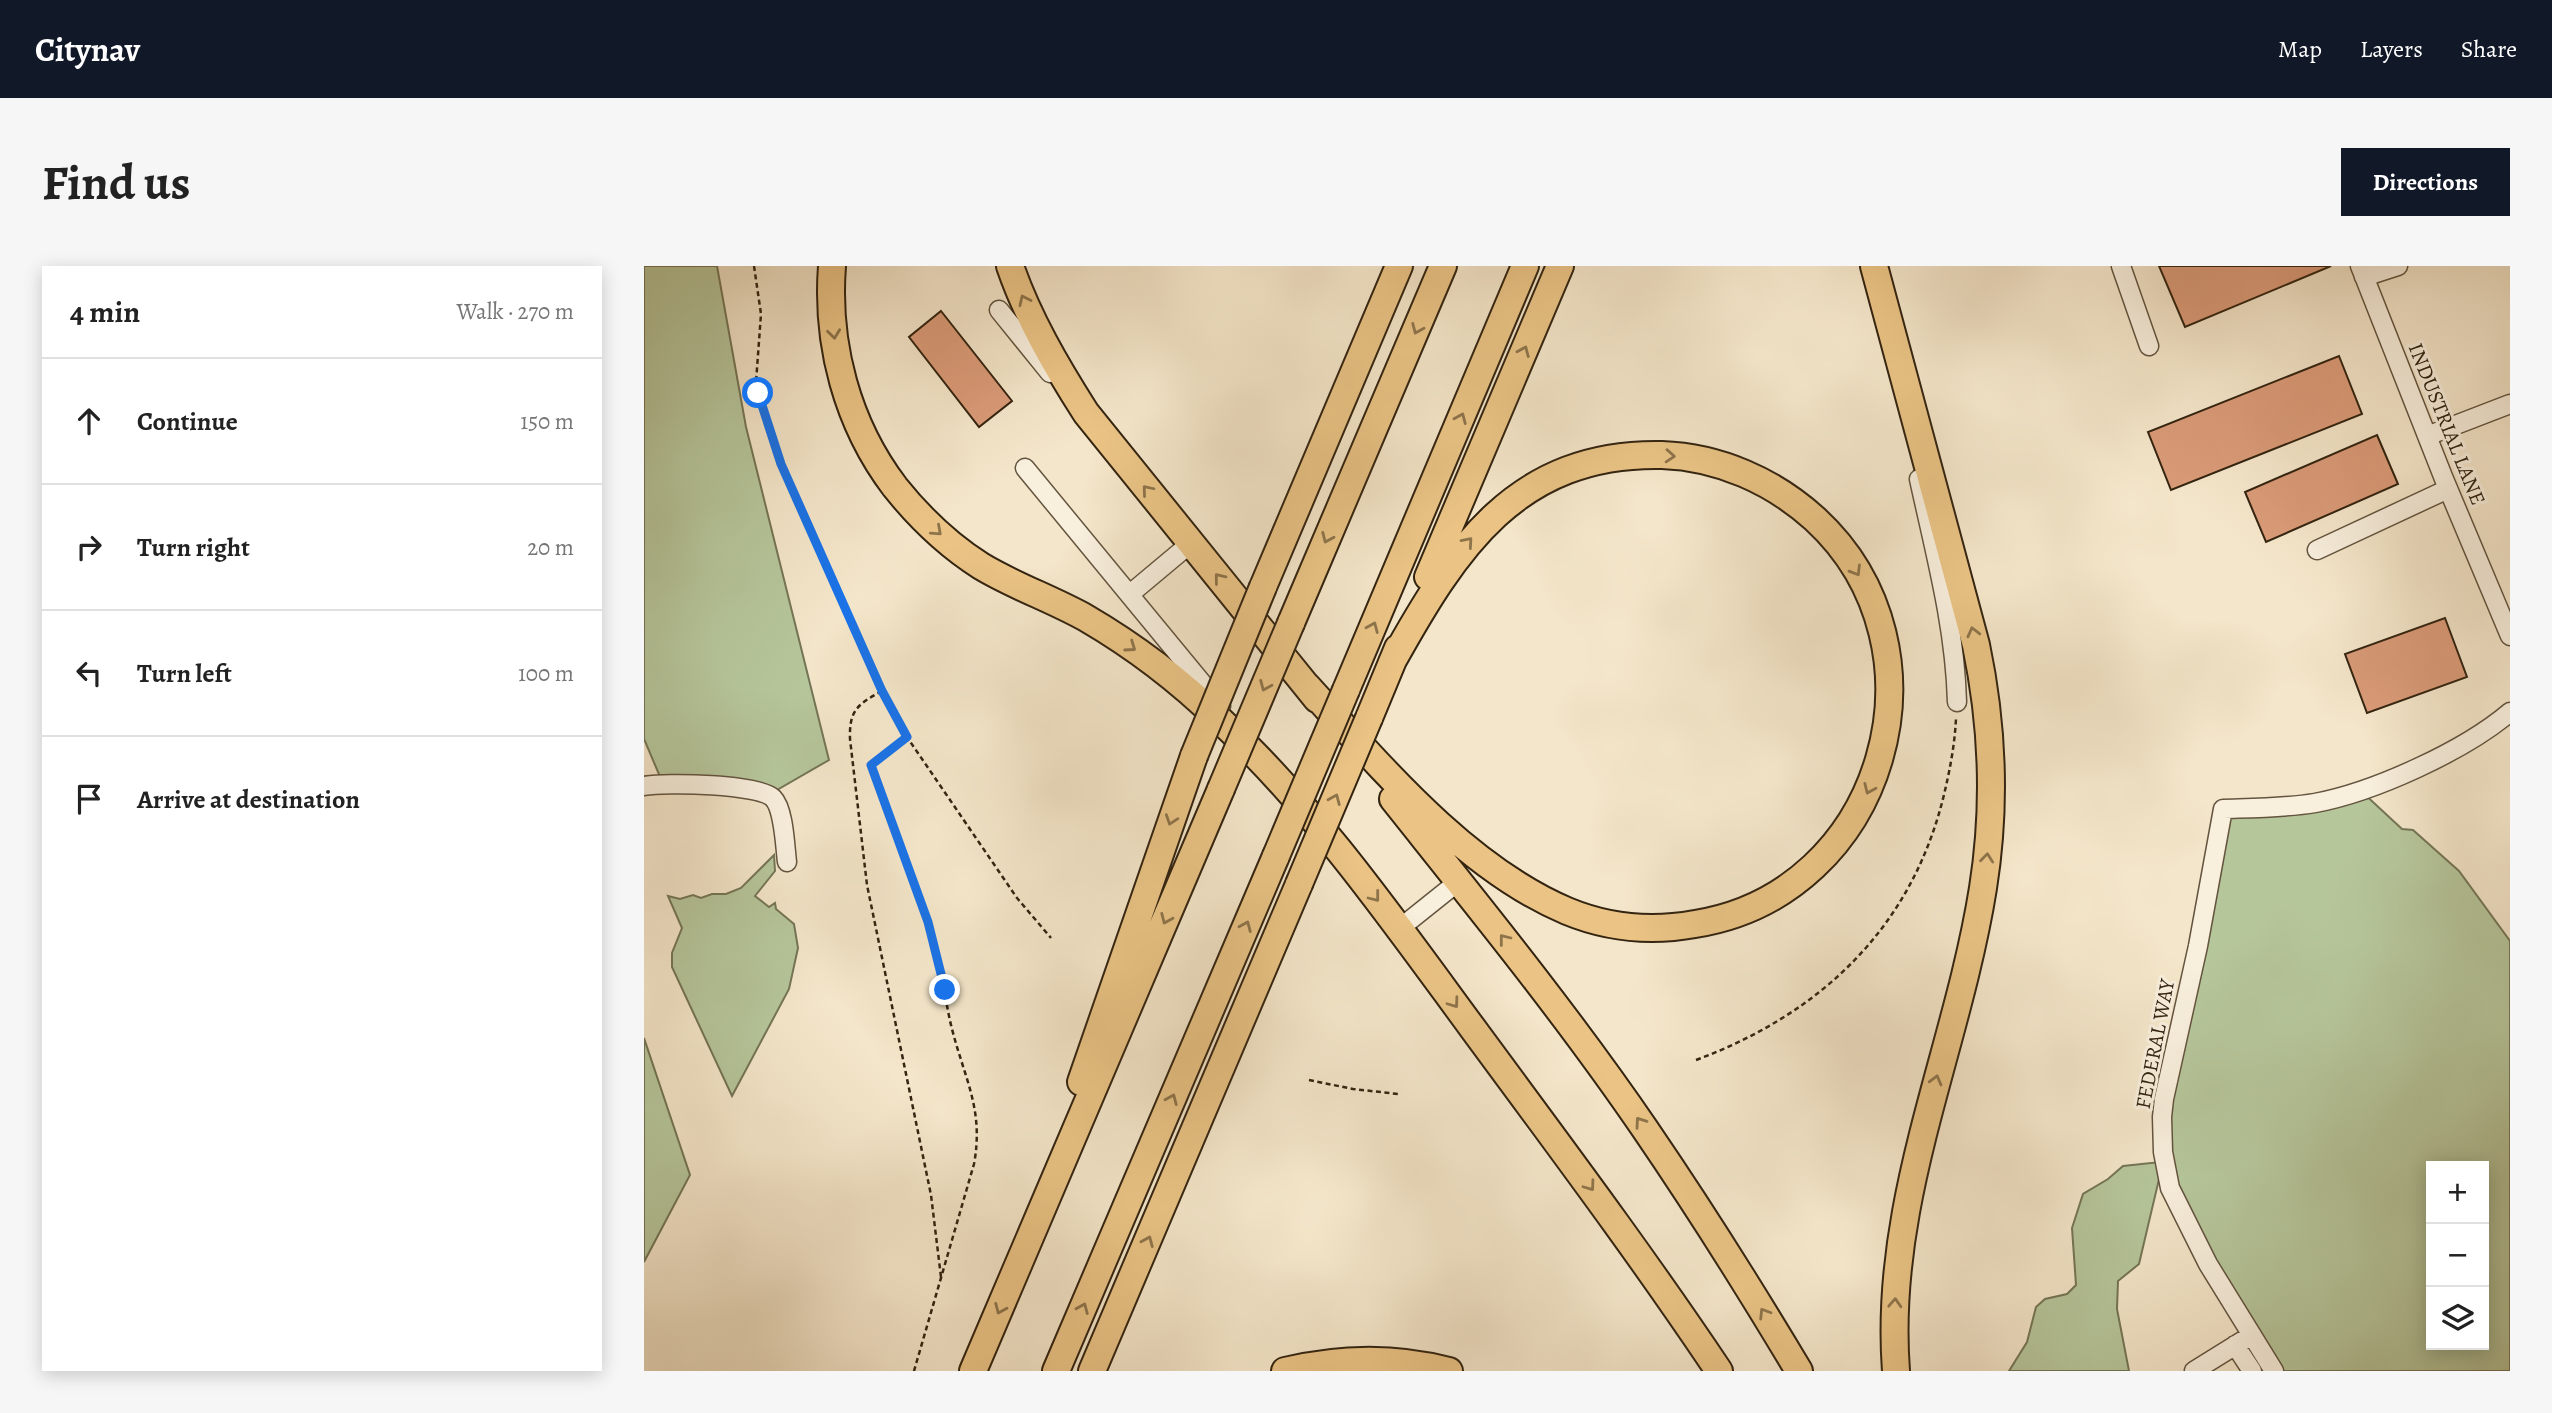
<!DOCTYPE html>
<meta charset="utf-8">
<style>
body{margin:0;font-family:Alegreya,serif;background:#f6f6f6;color:#222}
.controls{position:absolute;right:21px;bottom:21px;display:grid;overflow:hidden;border-radius:0px;box-shadow:0 4px 18px #0003}
.controls button{width:63px;height:63px;display:grid;place-items:center;padding:0;border:0;border-bottom:2px solid #e0e0e0;background:#fff;color:#222;font:35px sans-serif}
.stop{position:absolute;width:21px;height:21px;margin:-16px;border:5px solid #1a73e8;border-radius:50%;background:#fff}
.stop.end{background:#1a73e8;border-color:#fff;box-shadow:0 2px 7px #0008}
.list{margin:0;padding:0;list-style:none}
h2{display:flex;justify-content:space-between;align-items:center;height:91px;margin:0;padding:0 28px;font-size:30px}
h2 small{font-size:23px;font-weight:400;color:#767676}
.list li{display:grid;grid-template-columns:46px 1fr auto;gap:21px;align-items:center;box-sizing:border-box;height:126px;padding:0 28px;border-top:2px solid #e0e0e0}
.list b{display:block;font-size:26px;white-space:nowrap}
.list em{font-size:23px;font-style:normal;color:#767676}
.icon{flex:none;width:38px;height:38px;fill:none;stroke:currentColor;stroke-width:2;stroke-linecap:round;stroke-linejoin:round}
.map{position:relative;flex:none;width:1866px;height:1105px;overflow:hidden;border-radius:0px}
header{display:flex;align-items:center;gap:42px;box-sizing:border-box;height:98px;padding:0 35px;background:#111827;color:#fff}
header strong{font-size:33px}
nav{display:flex;gap:38px;margin-inline-start:auto;font-size:24px}
.intro{display:flex;align-items:center;justify-content:space-between;box-sizing:border-box;height:168px;padding:0 42px}
h1{margin:0;font-size:49px}
.button{padding:18px 32px;border-radius:0px;background:#111827;color:#fff;font-size:24px;font-weight:700}
main{display:flex;gap:42px;padding:0 42px}
aside{flex:1;background:#fff;border-radius:0px;box-shadow:0 4px 18px #0003}
.map>svg:first-child{display:block}
</style>
<header>
<strong>Citynav</strong>
<nav><a>Map</a><a>Layers</a><a>Share</a></nav>
</header>
<div class="intro"><h1>Find us</h1><a class="button">Directions</a></div>
<main>
<aside>
<h2>4 min<small>Walk · 270 m</small></h2>
<ul class="list">
<li><svg class="icon" aria-label="ahead" viewBox="0 0 24 24"><path d="M12 20V5M6 11l6-6 6 6"/></svg><div><b>Continue</b></div><em>150 m</em></li>
<li><svg class="icon" aria-label="right" viewBox="0 0 24 24"><path d="M7 20v-9h11M14 6l5 5-5 5"/></svg><div><b>Turn right</b></div><em>20 m</em></li>
<li><svg class="icon" aria-label="left" viewBox="0 0 24 24"><path d="M17 20v-9H6M10 6l-5 5 5 5"/></svg><div><b>Turn left</b></div><em>100 m</em></li>
<li><svg class="icon" aria-label="arrive" viewBox="0 0 24 24"><path d="M6 21V4h12l-3 4 3 4H6"/></svg><div><b>Arrive at destination</b></div></li>
</ul>
</aside>
<div class="map">
<svg width="1866" height="1105" viewBox="0 0 1866 1105">
<rect width="100%" height="100%" fill="#f4e6ca"/>
<filter id="stains"><feTurbulence type="fractalNoise" baseFrequency=".00286" numOctaves="4"/><feColorMatrix values="0 0 0 0 .2 0 0 0 0 .09 0 0 0 0 .02 0 0 0 .5 -.17"/></filter>
<radialGradient id="worn" r=".72"><stop offset=".6" stop-color="#630" stop-opacity="0"/><stop offset="1" stop-color="#630" stop-opacity=".3"/></radialGradient>
<!-- green -->
<path fill="#b6c69b" stroke="#747556" stroke-width="2" fill-rule="evenodd" d="M0,0H73L102,161L185,494L126,528L17,513L0,473Z
M1716,524L1758,563L1769,564L1815,605L1866,675V1105H1632L1576,1013L1522,893V835L1581,547ZM1787,900H1840V1079H1787Z
M130,589L131,605L111,630L125,641L131,637L132,643L150,658L154,682L145,723L88,830L28,701V687L38,662L24,630L36,633L49,629L57,632L68,628H82L97,622Z
M0,772L46,909L0,996Z
M1516,896V909L1495,998L1474,1015L1473,1043L1485,1105H1365L1383,1076L1392,1041L1401,1033L1423,1028L1432,1019L1428,962L1439,928L1464,913L1479,900Z"/>
<!-- building -->
<path fill="#da9b78" stroke="#332411" stroke-width="2" d="M1515,0H1687L1541,61Z
M297,45L368,135L335,161L265,71Z
M1695,90L1718,148L1527,224L1504,166Z
M1733,169L1754,218L1622,276L1601,226Z
M1801,352L1823,411L1723,447L1701,388Z"/>
<g fill="none" stroke-linecap="round" stroke-linejoin="round">
<defs>
<path id="minor" d="M1477,0L1505,80
M1716,0L1800,213L1866,370
M1720,11L1754,0
M355,44L406,107
M1783,170L1866,138
M381,202L577,440
M1275,213C1291,287 1311,360 1313,436
M1673,284L1804,223
M486,328L547,277
M0,520C22,516 115,518 129,532C140,543 141,580 143,596
M755,663L815,615
M1591,1079L1608,1105
M1550,1105L1608,1069
M1630,1105L1564,998L1526,922L1519,886L1518,851L1520,833L1554,680L1579,543C1609,542 1641,542 1671,537C1730,526 1820,485 1866,446"/>
<path id="highway" d="M188,0C182,78 203,158 251,221C275,251 304,279 337,300C370,320 408,333 442,352C490,380 536,415 576,454C672,544 749,654 827,760C911,874 996,987 1075,1105
M366,0C384,52 412,100 442,147L673,433
M1230,0L1332,379C1349,460 1352,540 1339,622C1313,785 1239,935 1252,1105
M784,311L916,0
M619,321L755,0
M647,357L799,0
M663,420C736,500 821,602 923,645C964,662 1007,666 1051,658C1241,628 1312,383 1171,253C1129,215 1075,191 1018,189C872,186 811,283 748,396
M702,424L881,0
M725,452L754,382
M749,533C835,641 923,749 1001,863C1055,942 1106,1023 1155,1105
M437,816L550,490
M329,1105L577,523
M412,1105L632,590
M448,1105L655,618
M641,1105C695,1092 752,1091 805,1105"/>
</defs>
<!-- minor casing -->
<use href="#minor" stroke="#63543f" stroke-width="21"/>
<!-- highway casing -->
<use href="#highway" stroke="#332411" stroke-width="30"/>
<!-- path -->
<path stroke="#332411" stroke-width="2.5" stroke-dasharray="5 3.5" stroke-linecap="butt" d="M110,0L117,48L112,116L137,198L238,425L263,471L373,632L407,672
M238,425C214,438 205,444 206,473L223,619L287,929L297,1011
M263,471L227,499C248,559 274,619 291,680C299,707 301,736 308,763C321,814 340,844 330,898L270,1105
M1052,794C1181,746 1272,657 1302,520C1307,498 1311,475 1312,452
M665,814L709,823L754,828"/>
<!-- minor -->
<use href="#minor" stroke="#f8efdd" stroke-width="18"/>
<!-- highway -->
<use href="#highway" stroke="#eac385" stroke-width="26"/>
<defs>
<path id="highway-bridge" d="M550,490L619,321
M577,523L647,357
M632,590L702,424
M655,618L725,452"/>
</defs>
<!-- highway-bridge casing -->
<use href="#highway-bridge" stroke="#332411" stroke-width="30" stroke-linecap="butt"/>
<!-- highway-bridge -->
<use href="#highway-bridge" stroke="#eac385" stroke-width="26"/>
</g>
<!-- one-way arrows -->
<defs><path id="oneway-chevron" d="M-2-3.5L2.5 0L-2 3.5" fill="none" stroke-width="1.6" stroke-linecap="round" stroke-linejoin="round" transform="scale(1.75)"/></defs>
<g stroke="#8e744b">
<use href="#oneway-chevron" transform="translate(380 34) rotate(-115)"/>
<use href="#oneway-chevron" transform="translate(773 63) rotate(113)"/>
<use href="#oneway-chevron" transform="translate(190 68) rotate(83)"/>
<use href="#oneway-chevron" transform="translate(880 85) rotate(-67)"/>
<use href="#oneway-chevron" transform="translate(817 152) rotate(-67)"/>
<use href="#oneway-chevron" transform="translate(1026 190) rotate(4)"/>
<use href="#oneway-chevron" transform="translate(503 224) rotate(-130)"/>
<use href="#oneway-chevron" transform="translate(293 265) rotate(42)"/>
<use href="#oneway-chevron" transform="translate(683 272) rotate(113)"/>
<use href="#oneway-chevron" transform="translate(824 276) rotate(-49)"/>
<use href="#oneway-chevron" transform="translate(1212 305) rotate(59)"/>
<use href="#oneway-chevron" transform="translate(575 312) rotate(-129)"/>
<use href="#oneway-chevron" transform="translate(729 361) rotate(-67)"/>
<use href="#oneway-chevron" transform="translate(1329 366) rotate(-104)"/>
<use href="#oneway-chevron" transform="translate(487 381) rotate(35)"/>
<use href="#oneway-chevron" transform="translate(621 420) rotate(113)"/>
<use href="#oneway-chevron" transform="translate(1225 523) rotate(114)"/>
<use href="#oneway-chevron" transform="translate(691 533) rotate(-67)"/>
<use href="#oneway-chevron" transform="translate(527 554) rotate(109)"/>
<use href="#oneway-chevron" transform="translate(1343 592) rotate(-84)"/>
<use href="#oneway-chevron" transform="translate(731 631) rotate(52)"/>
<use href="#oneway-chevron" transform="translate(522 653) rotate(113)"/>
<use href="#oneway-chevron" transform="translate(602 660) rotate(-67)"/>
<use href="#oneway-chevron" transform="translate(860 673) rotate(-128)"/>
<use href="#oneway-chevron" transform="translate(810 737) rotate(54)"/>
<use href="#oneway-chevron" transform="translate(1292 814) rotate(-75)"/>
<use href="#oneway-chevron" transform="translate(528 833) rotate(-67)"/>
<use href="#oneway-chevron" transform="translate(996 856) rotate(-125)"/>
<use href="#oneway-chevron" transform="translate(946 920) rotate(54)"/>
<use href="#oneway-chevron" transform="translate(504 975) rotate(-67)"/>
<use href="#oneway-chevron" transform="translate(1251 1037) rotate(-87)"/>
<use href="#oneway-chevron" transform="translate(439 1042) rotate(-67)"/>
<use href="#oneway-chevron" transform="translate(356 1043) rotate(113)"/>
<use href="#oneway-chevron" transform="translate(1120 1047) rotate(-122)"/>
</g>
<g fill="none" stroke-linecap="round" stroke-linejoin="round">
<!-- route -->
<path stroke="#1a73e8" stroke-width="9" d="M114,127L137,198L238,425L263,471L227,499L284,656L301,724"/>
</g>
<g text-anchor="middle" dominant-baseline="central" stroke-width="6" stroke-linejoin="round" paint-order="stroke">
<!-- street labels -->
<g font-size="21" fill="#332411" stroke="#f8efdd">
<text transform="translate(1803 158) rotate(68)">INDUSTRIAL LANE</text>
<text transform="translate(1511 778) rotate(-79)">FEDERAL WAY</text>
</g>
</g>
<rect width="100%" height="100%" filter="url(#stains)"/>
<rect width="100%" height="100%" fill="url(#worn)"/>
</svg>
<div class="controls">
<button>+</button>
<button>−</button>
<button><svg class="icon" aria-label="layers" viewBox="0 0 24 24"><path d="M12 4l9 5-9 5-9-5zM3 14l9 5 9-5"/></svg></button>
</div>
<div class="stop" style="left:114px;top:127px"></div>
<div class="stop end" style="left:301px;top:724px"></div>
</div>
</main>
